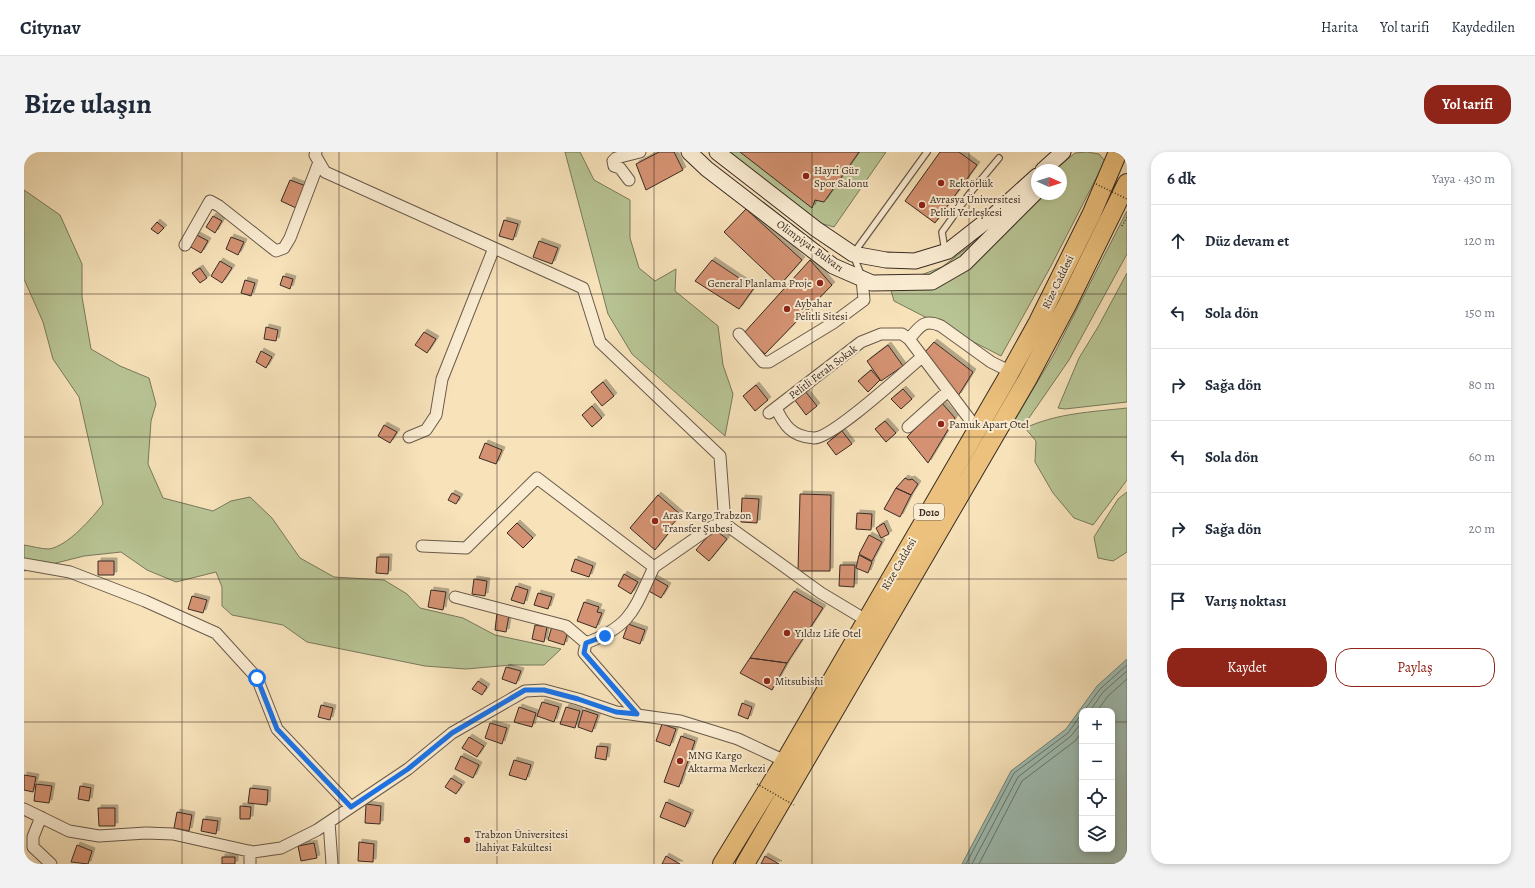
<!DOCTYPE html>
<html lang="tr">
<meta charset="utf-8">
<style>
body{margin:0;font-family:Alegreya,serif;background:#f2f2f3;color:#1f2937}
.controls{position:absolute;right:12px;bottom:12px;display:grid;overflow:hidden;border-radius:8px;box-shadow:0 2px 6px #0003}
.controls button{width:36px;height:36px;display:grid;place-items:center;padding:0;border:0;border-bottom:1px solid #e0e1e3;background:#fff;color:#1f2937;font:20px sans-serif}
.compass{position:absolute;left:1007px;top:12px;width:36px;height:36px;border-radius:50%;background:#fff;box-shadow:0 2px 6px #0003;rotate:93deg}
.stop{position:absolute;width:12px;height:12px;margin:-9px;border:3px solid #1a73e8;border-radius:50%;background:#fff}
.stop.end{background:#1a73e8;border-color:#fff;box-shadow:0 1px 4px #0008}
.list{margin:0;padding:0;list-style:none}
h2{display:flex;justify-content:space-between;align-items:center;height:52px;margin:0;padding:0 16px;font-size:17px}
h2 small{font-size:13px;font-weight:400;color:#747a83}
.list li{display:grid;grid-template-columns:26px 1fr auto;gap:12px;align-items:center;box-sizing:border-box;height:72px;padding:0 16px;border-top:1px solid #e0e1e3}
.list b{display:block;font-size:15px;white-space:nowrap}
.list em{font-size:13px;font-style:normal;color:#747a83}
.actions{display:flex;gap:8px;padding:12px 16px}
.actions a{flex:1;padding:9px 0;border:1px solid #8f2418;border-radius:16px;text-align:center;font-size:14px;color:#8f2418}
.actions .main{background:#8f2418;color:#fff}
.icon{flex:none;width:22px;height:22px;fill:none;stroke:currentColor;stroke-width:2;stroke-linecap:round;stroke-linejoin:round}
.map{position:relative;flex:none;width:1103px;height:712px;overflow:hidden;border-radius:16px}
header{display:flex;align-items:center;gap:24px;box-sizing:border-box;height:56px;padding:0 20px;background:#fff;border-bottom:1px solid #e0e1e3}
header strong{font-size:19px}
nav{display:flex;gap:22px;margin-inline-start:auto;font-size:14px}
.intro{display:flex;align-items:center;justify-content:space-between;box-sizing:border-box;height:96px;padding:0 24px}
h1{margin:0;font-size:28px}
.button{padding:10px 18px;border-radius:16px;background:#8f2418;color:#fff;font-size:14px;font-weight:700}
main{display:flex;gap:24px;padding:0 24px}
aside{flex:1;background:#fff;border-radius:16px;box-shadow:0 2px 6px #0003}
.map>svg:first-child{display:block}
</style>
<header>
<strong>Citynav</strong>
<nav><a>Harita</a><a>Yol tarifi</a><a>Kaydedilen</a></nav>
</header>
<div class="intro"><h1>Bize ulaşın</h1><a class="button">Yol tarifi</a></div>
<main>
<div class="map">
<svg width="1103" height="712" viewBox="0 0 1103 712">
<defs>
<filter id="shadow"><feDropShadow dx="3" dy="-3" stdDeviation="0" flood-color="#0004"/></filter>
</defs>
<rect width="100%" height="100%" fill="#f7e2ba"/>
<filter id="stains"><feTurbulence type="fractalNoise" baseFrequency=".005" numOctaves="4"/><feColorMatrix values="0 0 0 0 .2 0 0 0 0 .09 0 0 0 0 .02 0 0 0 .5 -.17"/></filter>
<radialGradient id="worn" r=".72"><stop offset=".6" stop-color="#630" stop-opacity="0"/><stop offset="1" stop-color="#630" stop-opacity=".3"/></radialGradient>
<!-- green -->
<path fill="#b8c494" stroke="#79785c" d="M541,0H556L570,28L606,48V86L615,116L631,129L652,117L651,139L694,174L699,213L709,242L701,284L608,202L584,162Z
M700,0H862L810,75L792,70Z
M1063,0L1075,2L1081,9L1027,114L977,204L870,149L863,125L897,123L918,115L1013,42H1037V18H1031L1051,1Z
M0,38L36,63L58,112V145L67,197L96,214L125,226L132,252L127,269L124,312L139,346L189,359L207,349L226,345L248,366L276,406L310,425L360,428L383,442L396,456L439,466L471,483L537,497L520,513H487L442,517L401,514L283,490L259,473L208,463L198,454V435L192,420L152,430L123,418L97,400L60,404L0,419V393C7,394 17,397 25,397C44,394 68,366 79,352L55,245L29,207L19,170L0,127Z
M1103,59V102L1045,208L998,276H986L1030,202Z
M1103,121V250L1041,257L1034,256L1055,206L1074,175Z
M1103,256V328L1069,373L1050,366L1029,341L1011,310L1012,289L1001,276C1034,261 1067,260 1103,256Z
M1103,340V400L1089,409L1074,406L1070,385L1094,347Z"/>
<!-- water -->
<path fill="#9dbdb3" stroke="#75837a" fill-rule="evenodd" d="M1103,507V712H938L987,619L1042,577L1073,534ZM1058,559H1088V697H1058Z"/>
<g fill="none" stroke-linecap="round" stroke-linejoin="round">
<!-- shore -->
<path stroke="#6c746c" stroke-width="1" d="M1060,559L1076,537L1103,513
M1066,559L1079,540L1103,519
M1073,559L1084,544L1103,527
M942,712L990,621L1044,581L1058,561
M948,712L994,625L1047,584L1058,570
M955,712L998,629L1051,589L1058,580"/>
</g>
<!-- building -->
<path fill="#d49272" stroke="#3a2c24" filter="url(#shadow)" d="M635,0H650L659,18L622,38L612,12Z
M716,0H835L800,50L791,48L788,56Z
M916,0H935L953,13L911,71L881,49Z
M266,28L282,34L272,56L257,49Z
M722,57L778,108L756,133L700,80Z
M189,64L198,69L191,81L182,75Z
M480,68L494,72L489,88L475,84Z
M133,70L140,76L134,82L127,77Z
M171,82L184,89L177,101L165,94Z
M207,85L220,90L214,103L202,97Z
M515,89L534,96L528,112L509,105Z
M688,108L730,136L715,157L671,129Z
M786,108L808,133L741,202L720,181Z
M196,109L208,116L198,131L187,124Z
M176,116L183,126L176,131L168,121Z
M259,124L269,127L266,137L256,133Z
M221,128L231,131L227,144L217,141Z
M242,175L254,178L252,189L240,187Z
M400,180L412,187L403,201L391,193Z
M910,190L949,220L934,244L901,200Z
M864,193L879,214L857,229L843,209Z
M237,199L248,205L242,216L232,210Z
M847,218L856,228L844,240L834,229Z
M579,230L590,244L578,254L567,240Z
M732,233L744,248L731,259L719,244Z
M879,237L888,247L877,257L867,247Z
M781,239L793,254L782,263L770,247Z
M917,250L931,266L904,311L883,285Z
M568,254L578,266L568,275L558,263Z
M861,269L872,281L862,290L851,277Z
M360,273L373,280L366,291L354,284Z
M818,279L828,292L812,303L803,291Z
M461,291L478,298L472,312L455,306Z
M881,326L885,328L888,327L894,332L887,343L872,336Z
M872,336L887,343L876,365L860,357Z
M428,341L436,345L432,352L424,348Z
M776,342L807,343L806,419H774Z
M634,343L657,363L645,376L647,378L631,398L606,376Z
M718,346L735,347L733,371L717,370Z
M833,361L848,362L847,378L832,377Z
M493,371L509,386L499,396L483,381Z
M860,371L865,382L857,386L852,376Z
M690,377L703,387L685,409L672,398Z
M845,383L858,390L848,409L835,402Z
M835,403L848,410L844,421L832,416Z
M353,405H365L364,422L352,421Z
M551,407L569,414L565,425L547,419Z
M74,409H90V423H74Z
M816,413H831L830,435L815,434Z
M600,422L614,430L607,442L594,434Z
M630,426L644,434L637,446L623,438Z
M450,427L463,429L461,444L448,442Z
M492,434L504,438L500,452L487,448Z
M407,438L422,440L419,458L404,455Z
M770,439L799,456L763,511L726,506Z
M514,441L528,445L524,457L510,453Z
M168,444L183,448L179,461L164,457Z
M560,450L575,455L573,460L578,461L572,476L553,469Z
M473,461L485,463L482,480L471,478Z
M604,472L621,478L616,492L599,486Z
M511,473L523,475L520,490L508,487Z
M528,474L544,479L540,493L524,488Z
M726,506L763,511L748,538L716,521Z
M482,515L497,519L492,532L478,527Z
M454,529L463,535L458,543L448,537Z
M518,550L535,555L530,570L513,564Z
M718,551L728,555L724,567L714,563Z
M297,553L309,556L306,568L294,565Z
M495,555L512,561L508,575L490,570Z
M542,555L556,559L551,576L536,572Z
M559,558L574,563L568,580L554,575Z
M466,571L483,576L478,592L461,586Z
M638,572L652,577L646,594L632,589Z
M657,584L671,589L655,635L640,630Z
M445,585L460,594L453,605L438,596Z
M573,594L584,595L582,608L571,606Z
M437,604L455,613L449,626L431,617Z
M490,608L507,613L502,628L485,623Z
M0,623L12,625L9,640L0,638Z
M427,626L438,633L432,642L421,635Z
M12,632L28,634L25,651L10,649Z
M56,634L67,636L65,649L54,647Z
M226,636L244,638L243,653L224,651Z
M642,650L667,661L661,675L636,665Z
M342,652L357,654L356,672L341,671Z
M216,654L227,655L226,667H216Z
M74,656H91V674H75Z
M153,660L168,663L165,679L150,676Z
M179,667L194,669L192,682L177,679Z
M335,690L350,692L349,710L334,709Z
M290,691L293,706L277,709L274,694Z
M53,693L68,699L64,712L47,710Z
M642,704L656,712H638Z
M741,704L755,712H737Z
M198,705H211V712H198Z"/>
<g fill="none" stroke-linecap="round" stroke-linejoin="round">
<defs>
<path id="service" d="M921,99L918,80L946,41L975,6
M837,123L829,102L903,0"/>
<path id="minor" d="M292,0L291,3L301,20L559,136L576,190L696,304L701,372L797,441L842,468
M605,28L596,16L590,14L589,9L592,6L616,0
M161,93L186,49L195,54L252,99L260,96L266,86L295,10
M715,182L739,210H745L809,171L840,148L838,127
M885,187C896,175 899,166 917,174L967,210L987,220
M752,256C760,273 768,285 790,286C809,286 880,220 898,205
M745,261L837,190L857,182H878L885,187L953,277
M884,275L924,239
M385,285L402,278L412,263L418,227L470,96
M398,394L442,396L513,326L630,415C610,457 608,474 562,491L560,501L613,562
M0,412L46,420L121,449L192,481L233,526L253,577L327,655
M630,415L689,374L701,372
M431,445L542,474L562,491
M0,657L45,679L75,684L122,681L149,682L229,700L257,696L293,678L384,617L428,581L501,539L520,538L554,547L592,560L656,569L714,587L761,609
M17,665L9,685V695L27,712
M305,670L308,712
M226,699V712"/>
<path id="secondary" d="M665,0L683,17L809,114L848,131L908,130L941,111L1013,39
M693,0L792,77L829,102L862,108L891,109L924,99L970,63L1013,24
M1019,18L1039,0"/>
<path id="trunk" d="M698,712L761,609L983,226L1014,170L1068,61L1094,0
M721,712L1003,228L1043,153L1103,31"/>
</defs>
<!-- service casing -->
<use href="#service" stroke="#695a4a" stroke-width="8"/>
<!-- minor casing -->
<use href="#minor" stroke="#695a4a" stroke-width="13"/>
<!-- secondary casing -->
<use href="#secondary" stroke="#3a2c24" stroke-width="17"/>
<!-- trunk casing -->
<use href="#trunk" stroke="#3a2c24" stroke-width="20"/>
<!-- path -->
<path stroke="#3a2c24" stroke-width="1.5" stroke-dasharray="1 2" stroke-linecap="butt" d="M1098,74L1103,65"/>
<!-- service -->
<use href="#service" stroke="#faecd2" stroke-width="5.5"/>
<!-- minor -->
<use href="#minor" stroke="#faecd2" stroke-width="11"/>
<!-- secondary -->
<use href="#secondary" stroke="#faecd2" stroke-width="15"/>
<!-- trunk -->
<use href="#trunk" stroke="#ecc17d" stroke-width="18"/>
<!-- path-bridge -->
<path stroke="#3a2c24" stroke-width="1.5" stroke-dasharray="1 2" stroke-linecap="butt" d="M1072,32L1103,47
M733,632L770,653"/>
</g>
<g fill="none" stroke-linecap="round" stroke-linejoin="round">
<!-- route -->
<path stroke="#1a73e8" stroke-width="5" d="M233,526L253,577L327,655L384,617L428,581L501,538H520L554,547L592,560L613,562L560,501L562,491L581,484"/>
</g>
<!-- grid -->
<path fill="none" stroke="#3a2c24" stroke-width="1" stroke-opacity="0.55" d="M158,0V712M315,0V712M473,0V712M630,0V712M788,0V712M945,0V712M0,142H1103M0,285H1103M0,427H1103M0,570H1058M1088,570H1103"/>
<!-- markers -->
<g fill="#8f2418" stroke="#faecd2" stroke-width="1.5">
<circle cx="782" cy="24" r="4"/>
<circle cx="917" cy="31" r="4"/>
<circle cx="898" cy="53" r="4"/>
<circle cx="796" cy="131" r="4"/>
<circle cx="763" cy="157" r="4"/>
<circle cx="917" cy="272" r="4"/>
<circle cx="631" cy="369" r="4"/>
<circle cx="763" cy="481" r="4"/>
<circle cx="743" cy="529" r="4"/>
<circle cx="656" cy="609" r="4"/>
<circle cx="443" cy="688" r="4"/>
</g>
<g text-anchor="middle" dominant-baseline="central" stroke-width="4" stroke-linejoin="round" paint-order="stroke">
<!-- shield labels -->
<rect fill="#faecd2" stroke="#746658" stroke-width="1" x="890" y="352" width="30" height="16" rx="3"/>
<g font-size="10" font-weight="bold" fill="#3a2c24">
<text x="905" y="360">D010</text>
</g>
<!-- poi labels -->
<g font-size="11" fill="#3a2c24" stroke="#faecd2" text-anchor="start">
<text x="790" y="18">Hayri Gür<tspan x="790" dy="13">Spor Salonu</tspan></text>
<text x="925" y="31">Rektörlük</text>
<text x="906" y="47">Avrasya Üniversitesi<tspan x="906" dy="13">Pelitli Yerleşkesi</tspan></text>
<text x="788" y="131" text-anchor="end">General Planlama Proje</text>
<text x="771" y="151">Aybahar<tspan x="771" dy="13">Pelitli Sitesi</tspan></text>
<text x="925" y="272">Pamuk Apart Otel</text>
<text x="639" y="363">Aras Kargo Trabzon<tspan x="639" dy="13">Transfer Şubesi</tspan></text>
<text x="771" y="481">Yıldız Life Otel</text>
<text x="751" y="529">Mitsubishi</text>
<text x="664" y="603">MNG Kargo<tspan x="664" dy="13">Aktarma Merkezi</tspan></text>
<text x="451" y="682">Trabzon Üniversitesi<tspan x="451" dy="13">İlahiyat Fakültesi</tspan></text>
</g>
<!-- street labels -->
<g font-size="11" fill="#3a2c24" stroke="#faecd2">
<text transform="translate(786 94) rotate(36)">Olimpiyat Bulvarı</text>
<text transform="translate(1034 130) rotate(-64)">Rize Caddesi</text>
<text transform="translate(799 220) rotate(-37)">Pelitli Ferah Sokak</text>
<text transform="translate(875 412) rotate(-60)">Rize Caddesi</text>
</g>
</g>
<rect width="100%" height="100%" filter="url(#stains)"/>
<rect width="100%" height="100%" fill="url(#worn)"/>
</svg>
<div class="controls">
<button>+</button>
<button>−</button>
<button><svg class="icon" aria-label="locate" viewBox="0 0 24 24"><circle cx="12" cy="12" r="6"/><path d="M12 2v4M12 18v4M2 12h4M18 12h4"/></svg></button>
<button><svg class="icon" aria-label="layers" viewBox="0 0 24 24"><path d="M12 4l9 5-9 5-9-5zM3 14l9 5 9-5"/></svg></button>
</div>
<svg class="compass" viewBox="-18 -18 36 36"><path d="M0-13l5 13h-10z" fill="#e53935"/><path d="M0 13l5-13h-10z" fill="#747a83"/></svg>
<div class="stop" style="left:233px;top:526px"></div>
<div class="stop end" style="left:581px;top:484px"></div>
</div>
<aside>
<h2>6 dk<small>Yaya · 430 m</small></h2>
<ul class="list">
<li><svg class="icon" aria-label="ahead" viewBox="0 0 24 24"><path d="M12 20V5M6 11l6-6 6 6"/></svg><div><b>Düz devam et</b></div><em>120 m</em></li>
<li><svg class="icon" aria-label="left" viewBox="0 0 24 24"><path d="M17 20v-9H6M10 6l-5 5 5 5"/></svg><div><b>Sola dön</b></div><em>150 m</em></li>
<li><svg class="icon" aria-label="right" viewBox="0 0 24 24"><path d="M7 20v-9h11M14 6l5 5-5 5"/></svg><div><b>Sağa dön</b></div><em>80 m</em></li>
<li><svg class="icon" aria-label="left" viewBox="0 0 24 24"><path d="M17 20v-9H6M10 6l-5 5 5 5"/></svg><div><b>Sola dön</b></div><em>60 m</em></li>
<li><svg class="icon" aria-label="right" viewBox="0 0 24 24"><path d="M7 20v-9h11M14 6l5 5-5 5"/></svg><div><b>Sağa dön</b></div><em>20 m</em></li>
<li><svg class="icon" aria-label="arrive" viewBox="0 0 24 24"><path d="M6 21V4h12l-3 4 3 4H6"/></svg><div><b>Varış noktası</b></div></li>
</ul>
<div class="actions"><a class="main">Kaydet</a><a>Paylaş</a></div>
</aside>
</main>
